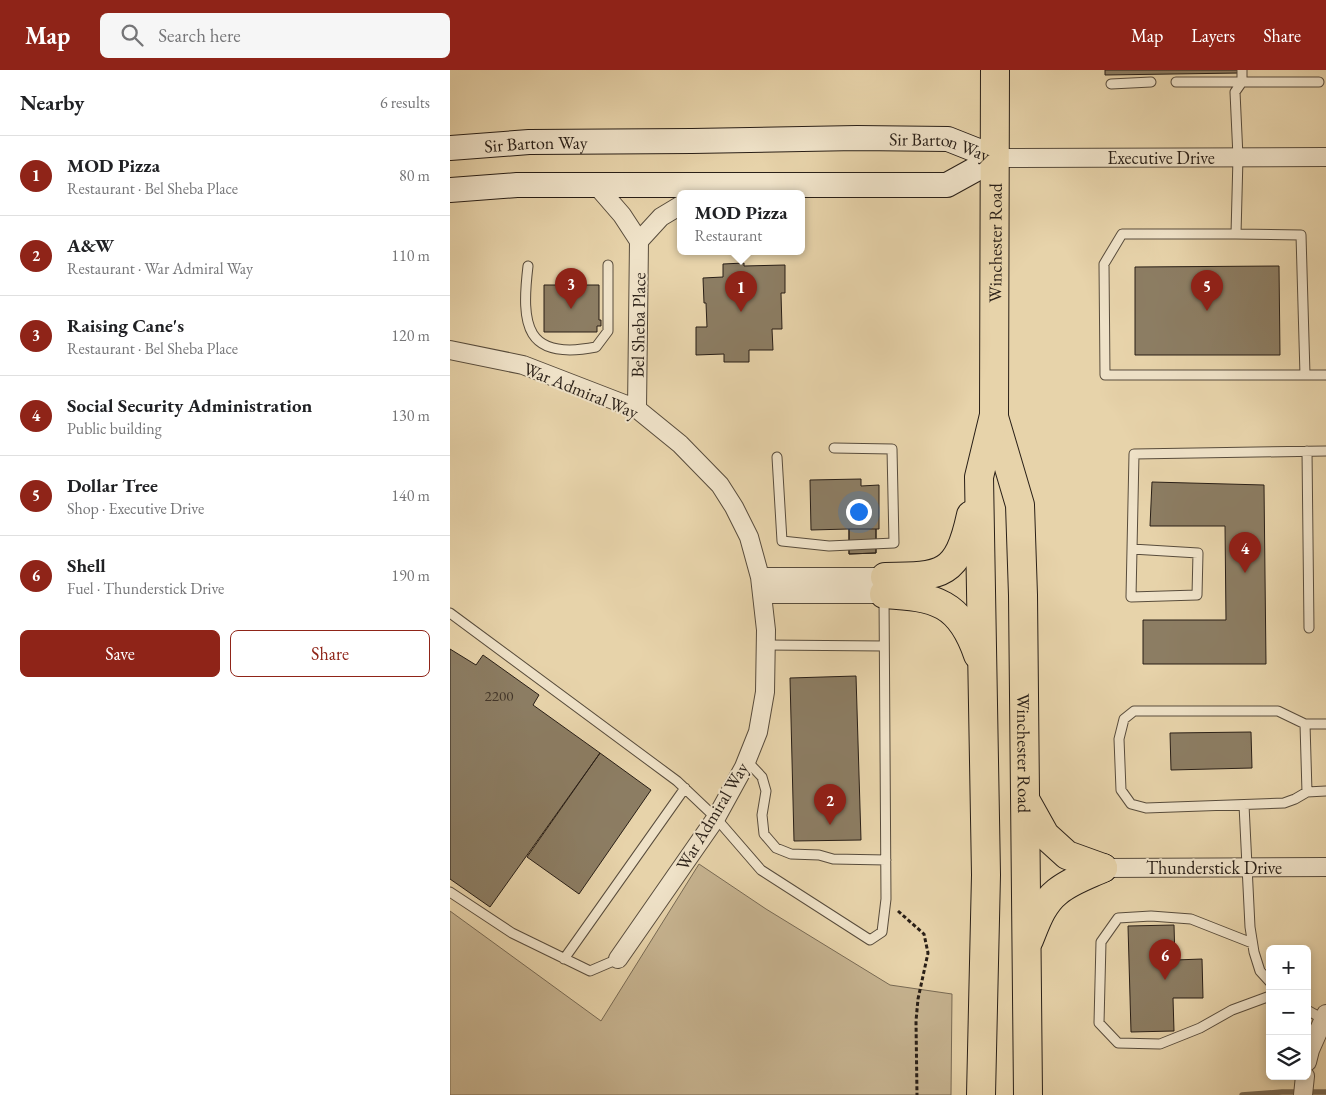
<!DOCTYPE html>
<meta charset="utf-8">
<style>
body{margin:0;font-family:"EB Garamond",serif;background:#f6f6f6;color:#202124}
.controls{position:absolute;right:15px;bottom:15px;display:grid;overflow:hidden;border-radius:8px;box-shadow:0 2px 8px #0003}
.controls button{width:45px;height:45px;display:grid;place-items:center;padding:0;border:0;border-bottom:1px solid #e0e0e0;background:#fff;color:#202124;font:25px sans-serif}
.you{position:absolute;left:408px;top:441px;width:18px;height:18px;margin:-12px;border:4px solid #fff;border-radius:50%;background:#1a73e8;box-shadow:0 0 0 8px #1a73e833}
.badge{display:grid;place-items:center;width:32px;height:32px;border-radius:50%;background:#8f2418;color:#fff;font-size:16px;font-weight:700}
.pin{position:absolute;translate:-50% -41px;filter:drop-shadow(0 1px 2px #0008)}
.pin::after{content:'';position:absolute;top:26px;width:18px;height:15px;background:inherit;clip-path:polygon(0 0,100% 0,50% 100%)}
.popup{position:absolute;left:227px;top:120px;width:128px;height:65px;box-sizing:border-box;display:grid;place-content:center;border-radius:8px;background:#fff;filter:drop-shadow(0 1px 4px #0005);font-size:16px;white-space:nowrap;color:#757577}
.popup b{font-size:19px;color:#202124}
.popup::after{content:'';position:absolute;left:50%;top:100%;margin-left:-10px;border:10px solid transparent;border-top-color:#fff}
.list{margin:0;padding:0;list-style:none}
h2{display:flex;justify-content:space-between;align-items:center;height:65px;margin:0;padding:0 20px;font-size:21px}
h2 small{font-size:16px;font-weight:400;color:#757577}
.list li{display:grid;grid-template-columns:32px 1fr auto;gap:15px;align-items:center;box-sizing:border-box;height:80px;padding:0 20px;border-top:1px solid #e0e0e0}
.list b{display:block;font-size:19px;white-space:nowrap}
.list p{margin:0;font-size:16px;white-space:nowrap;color:#757577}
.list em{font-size:16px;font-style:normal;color:#757577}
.actions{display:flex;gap:10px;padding:15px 20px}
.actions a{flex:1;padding:11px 0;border:1px solid #8f2418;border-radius:8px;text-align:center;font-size:18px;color:#8f2418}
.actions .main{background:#8f2418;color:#fff}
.icon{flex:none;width:28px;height:28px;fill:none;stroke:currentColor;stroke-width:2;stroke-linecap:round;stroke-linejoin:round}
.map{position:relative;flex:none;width:876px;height:1025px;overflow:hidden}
header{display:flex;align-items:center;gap:30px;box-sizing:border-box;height:70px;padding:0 25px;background:#8f2418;color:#fff}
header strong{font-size:24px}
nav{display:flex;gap:28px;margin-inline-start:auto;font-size:18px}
.search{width:350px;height:45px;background:#f6f6f6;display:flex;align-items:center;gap:12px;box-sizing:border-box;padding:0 18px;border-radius:8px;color:#757577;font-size:19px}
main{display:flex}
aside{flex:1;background:#fff}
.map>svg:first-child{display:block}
</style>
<header>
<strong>Map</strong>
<div class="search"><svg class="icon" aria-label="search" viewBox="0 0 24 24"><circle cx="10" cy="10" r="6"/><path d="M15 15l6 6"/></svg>Search here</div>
<nav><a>Map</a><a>Layers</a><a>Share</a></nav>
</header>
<main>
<aside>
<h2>Nearby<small>6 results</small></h2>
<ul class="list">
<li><span class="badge">1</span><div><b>MOD Pizza</b><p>Restaurant · Bel Sheba Place</p></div><em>80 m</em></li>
<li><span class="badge">2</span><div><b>A&amp;W</b><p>Restaurant · War Admiral Way</p></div><em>110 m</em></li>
<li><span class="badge">3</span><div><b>Raising Cane's</b><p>Restaurant · Bel Sheba Place</p></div><em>120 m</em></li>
<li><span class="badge">4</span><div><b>Social Security Administration</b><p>Public building</p></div><em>130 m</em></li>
<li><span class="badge">5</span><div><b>Dollar Tree</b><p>Shop · Executive Drive</p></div><em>140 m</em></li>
<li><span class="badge">6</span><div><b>Shell</b><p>Fuel · Thunderstick Drive</p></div><em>190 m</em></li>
</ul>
<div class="actions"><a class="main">Save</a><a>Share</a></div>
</aside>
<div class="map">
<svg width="876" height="1025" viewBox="0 0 876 1025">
<rect width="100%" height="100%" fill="#e7d3aa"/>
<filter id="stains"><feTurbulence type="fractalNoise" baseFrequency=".004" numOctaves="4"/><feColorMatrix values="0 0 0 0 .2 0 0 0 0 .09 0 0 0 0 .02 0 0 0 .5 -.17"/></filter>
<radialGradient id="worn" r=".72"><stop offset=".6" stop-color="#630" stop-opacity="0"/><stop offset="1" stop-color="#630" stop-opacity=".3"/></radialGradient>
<!-- green -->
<path fill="#c7b491" stroke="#786a54" d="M249,794L316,839L440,915L502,924L501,1025H0V841L151,951Z"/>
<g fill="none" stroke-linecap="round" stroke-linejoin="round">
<!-- stream -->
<path stroke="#746651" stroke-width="5.5" d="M792,1025L832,1022H876"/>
</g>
<!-- building -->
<path fill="#8c7d63" stroke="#291f17" d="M655,0H790V3L655,5Z
M294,193V196L335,195V223H331L332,259H322L323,280H299V292H274V284L246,285V257H257L256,233H254L253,208L273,207V194Z
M829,196L830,285H685V197Z
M94,215H149V250H151V256H147V262H94Z
M411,409V416L429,415V459H426V483L399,484V459L361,460L360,410Z
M702,412L814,415L816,594H693V550H776L775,456H700Z
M399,459H426V483L399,484Z
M0,579L26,595L33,585L89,625L83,635L150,683L40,837L0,809Z
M406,606L411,770L344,771L340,608Z
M801,662L802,698L721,700L720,663Z
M150,683L201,720L129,824L77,787Z
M724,855L725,890L752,889L753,928H723L724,961L681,962L678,856Z"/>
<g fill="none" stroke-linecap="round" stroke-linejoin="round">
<defs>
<path id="service" d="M726,12H792V0
M869,12H792L785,22L788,87L786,164H672L654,194L655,305H876
M661,14L701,12
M786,164L851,165L855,305
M78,196C71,255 75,291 146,277L158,261V195
M857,381L859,558
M327,387L332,471L379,476L444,473L442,379L384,378
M682,479L748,483L747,525L681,527L684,384L876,381
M0,543L227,711L266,748L311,800L420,870L432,862L436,829L434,526
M316,575L434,576
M855,654H876
M297,691L312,707L316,721L312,745L314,764L326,778L341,784L369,785L383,789L436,790
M857,722L855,654L828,641H684L674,649L669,669L671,720L681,734L696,738L834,733L845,729L857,722L876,721
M794,735L800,857L804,882L810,901L820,912
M0,822L62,863L140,901L168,889
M802,873L741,849L701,846L668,848L651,872L649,953L668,973L710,974L750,958L782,940L820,926
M114,889L235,718
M857,940L873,949"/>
<path id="minor" d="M546,88L876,87
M146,115L172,145L189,171L187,339
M189,171L211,147L231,135
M0,280L73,295L187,339L230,374L270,415L284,437L299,467L310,507L316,560L315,622L308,662L294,697L266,748L168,889
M310,507H435
M313,524H434
M653,798L876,797
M857,992L860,980L876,944
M853,1025L855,1006"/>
<g id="secondary">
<path id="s1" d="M0,78L79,72L242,71L407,68L498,69L546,88"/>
<path d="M0,120L67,115H497L546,88"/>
</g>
<g id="trunk">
<path id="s2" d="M544,347L570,435L573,525L578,1025"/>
<path d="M435,507C493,507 508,505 521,445"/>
<path d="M434,524C486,527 510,532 528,585"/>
<path d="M576,731L595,765L617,785L653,798"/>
<path d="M579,870C586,853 592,834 607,822C620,811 638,805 653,798"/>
<path id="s3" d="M531,1025L536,805L529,407L544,345L545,0"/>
</g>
</defs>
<!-- service casing -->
<use href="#service" stroke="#584c3c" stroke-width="11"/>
<!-- minor casing -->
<use href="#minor" stroke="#584c3c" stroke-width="20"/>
<!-- secondary casing -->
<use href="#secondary" stroke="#291f17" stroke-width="26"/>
<!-- trunk casing -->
<use href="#trunk" stroke="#291f17" stroke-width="30"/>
<!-- path -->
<path stroke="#291f17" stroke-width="3" stroke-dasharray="4 2.5" stroke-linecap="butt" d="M448,841L474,864L478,883L468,929L466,951L467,1025"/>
<!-- service -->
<use href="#service" stroke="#efe2c8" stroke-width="9"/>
<!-- minor -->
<use href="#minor" stroke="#efe2c8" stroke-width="18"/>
<!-- secondary -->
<use href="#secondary" stroke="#efe2c8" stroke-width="24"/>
<!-- trunk -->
<use href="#trunk" stroke="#e7d3aa" stroke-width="28"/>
</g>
<g text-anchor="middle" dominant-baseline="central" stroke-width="4" stroke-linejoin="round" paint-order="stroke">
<!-- number labels -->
<g font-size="15" fill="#42362a">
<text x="49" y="625">2200</text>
</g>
<!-- street labels -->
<g font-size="18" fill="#291f17" stroke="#efe2c8">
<text stroke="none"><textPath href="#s1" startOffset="86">Sir Barton Way</textPath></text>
<text stroke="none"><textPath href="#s1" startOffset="491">Sir Barton Way</textPath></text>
<text x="711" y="87">Executive Drive</text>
<text stroke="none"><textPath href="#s3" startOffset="854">Winchester Road</textPath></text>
<text transform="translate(188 255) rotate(-89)">Bel Sheba Place</text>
<text transform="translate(131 320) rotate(22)">War Admiral Way</text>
<text stroke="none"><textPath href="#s2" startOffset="340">Winchester Road</textPath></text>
<text transform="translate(262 746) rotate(-59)">War Admiral Way</text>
<text x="764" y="797">Thunderstick Drive</text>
</g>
</g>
<rect width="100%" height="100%" filter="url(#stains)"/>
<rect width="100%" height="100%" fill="url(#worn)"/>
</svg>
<div class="controls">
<button>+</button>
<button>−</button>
<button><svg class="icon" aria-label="layers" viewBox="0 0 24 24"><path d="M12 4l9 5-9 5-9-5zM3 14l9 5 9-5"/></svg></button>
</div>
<div class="you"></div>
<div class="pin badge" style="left:291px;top:242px">1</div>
<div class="popup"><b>MOD Pizza</b>Restaurant</div>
<div class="pin badge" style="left:380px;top:755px">2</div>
<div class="pin badge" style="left:121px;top:239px">3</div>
<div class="pin badge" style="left:795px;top:503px">4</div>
<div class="pin badge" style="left:757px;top:241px">5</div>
<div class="pin badge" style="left:715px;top:910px">6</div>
</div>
</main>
